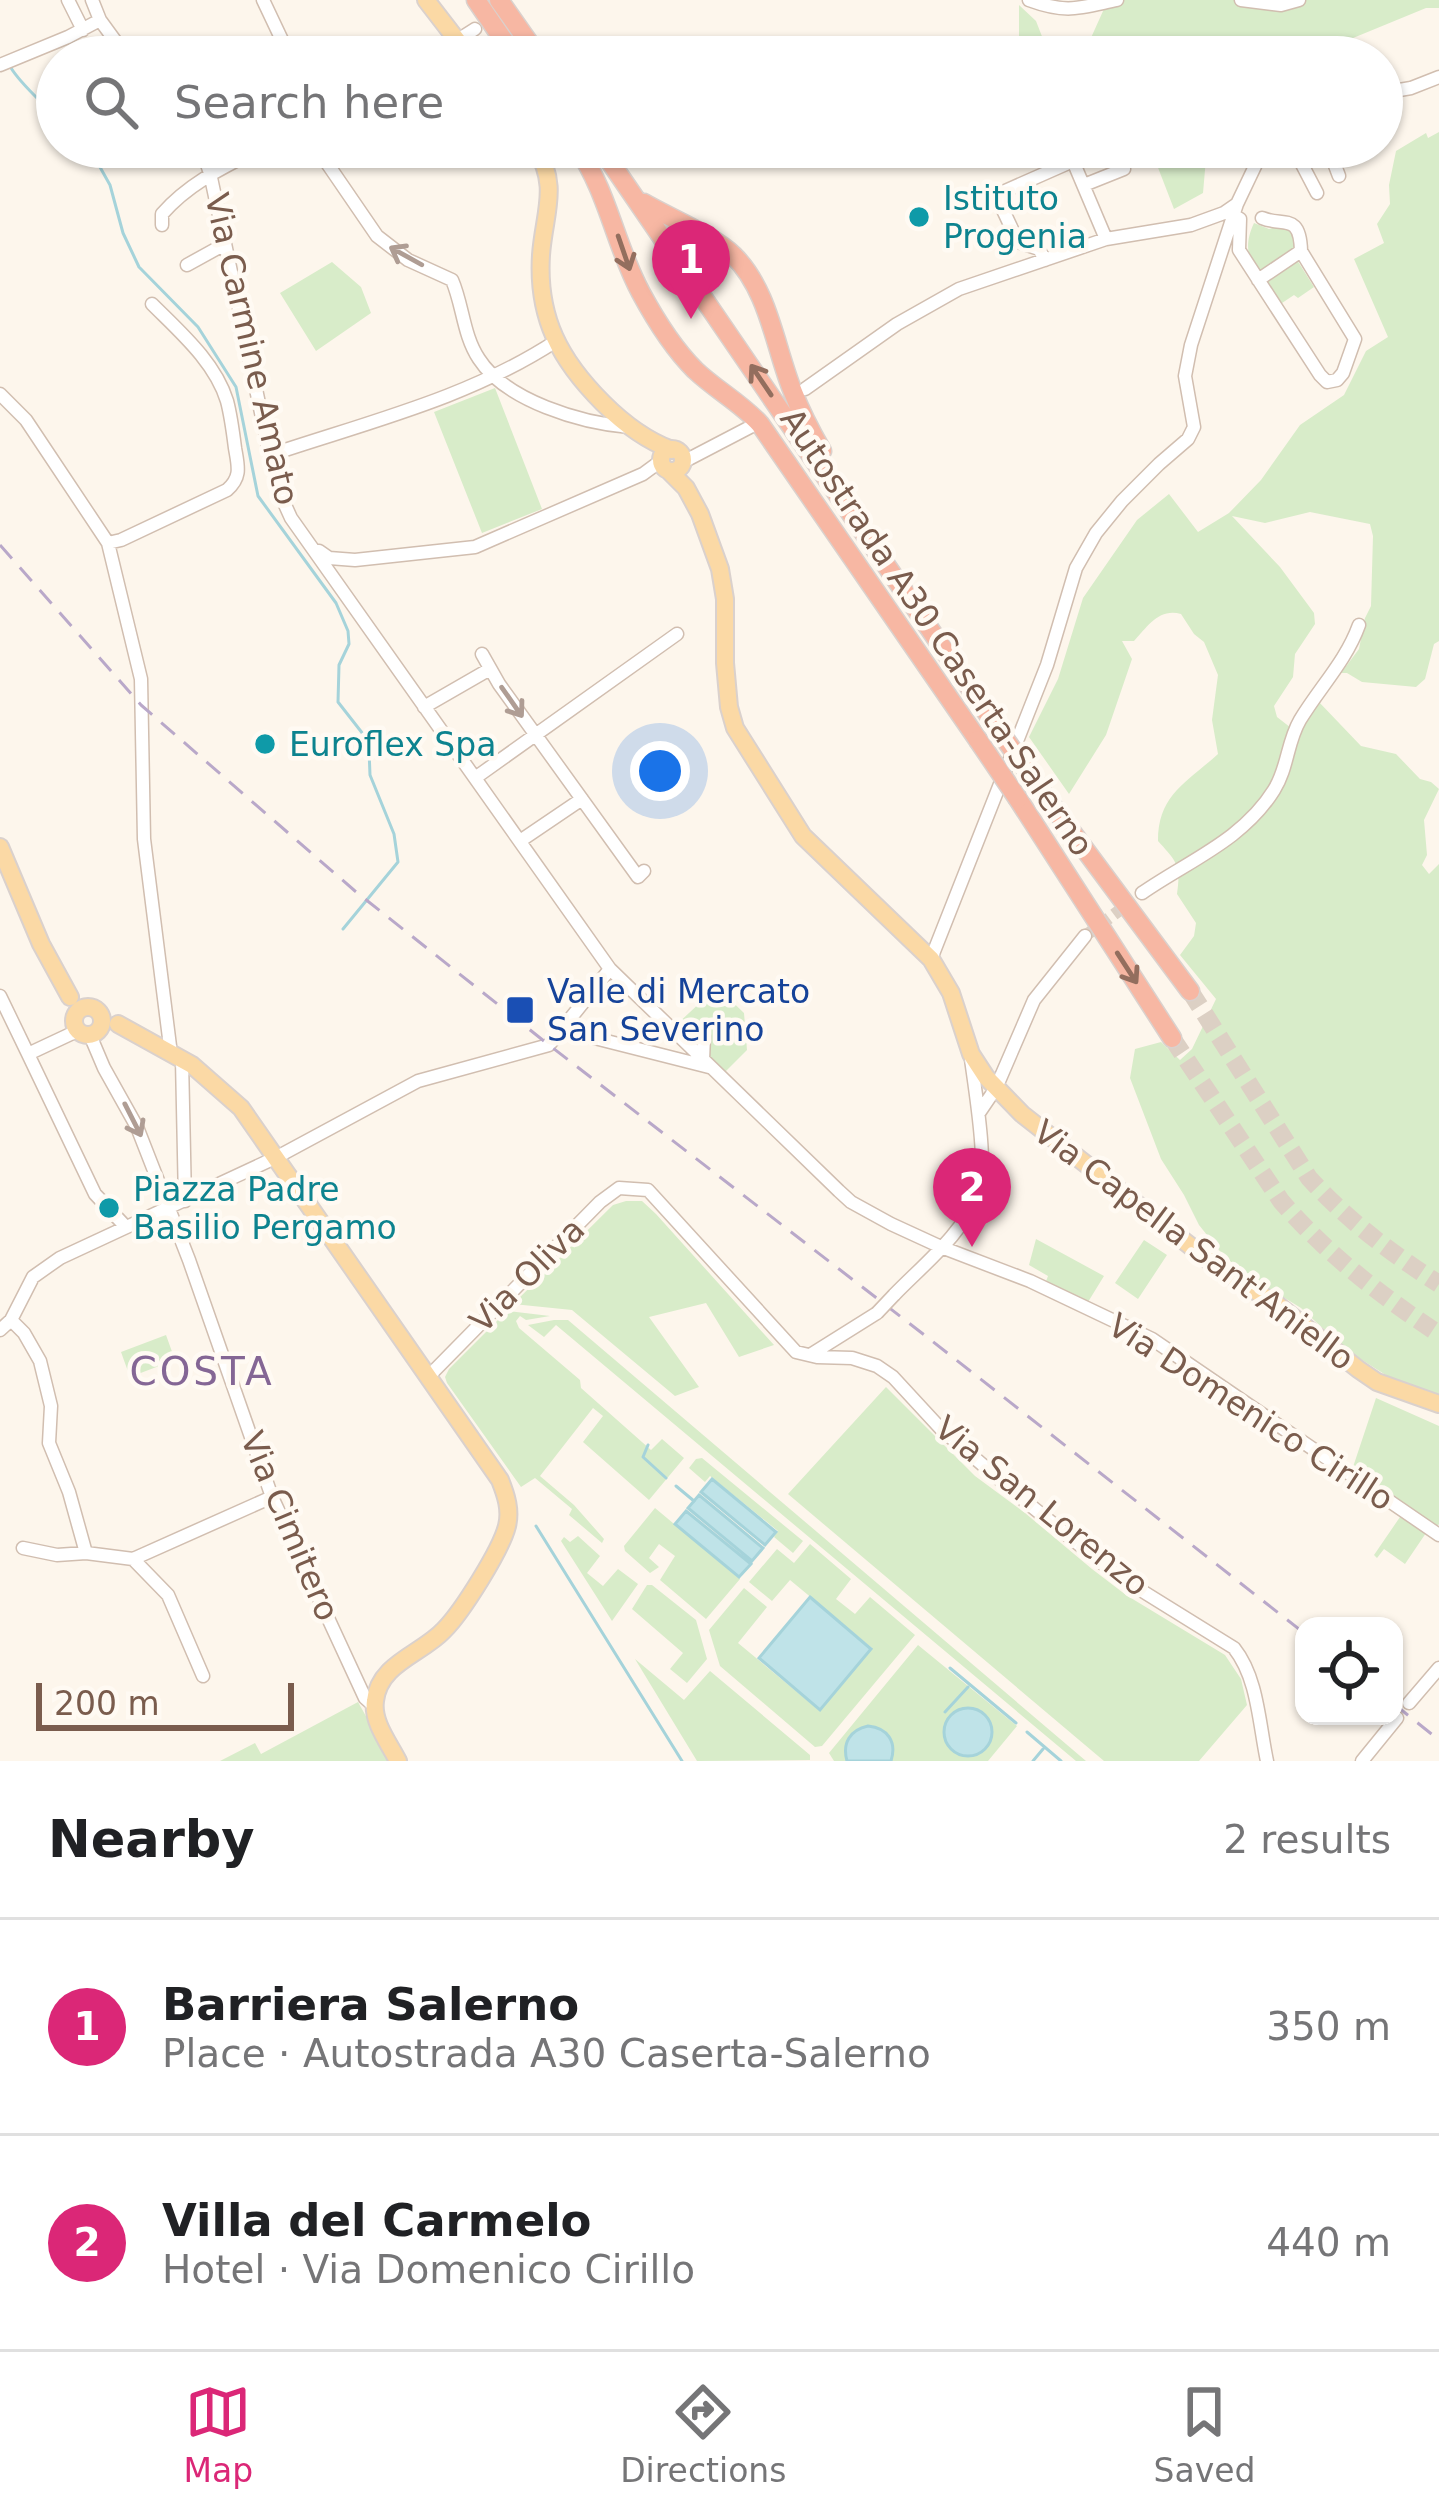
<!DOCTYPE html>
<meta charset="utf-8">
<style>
body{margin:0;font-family:"DejaVu Sans",sans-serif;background:#f6f6f6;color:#202124}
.controls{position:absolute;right:36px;bottom:36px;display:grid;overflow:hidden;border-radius:24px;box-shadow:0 3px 9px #0004}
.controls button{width:108px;height:108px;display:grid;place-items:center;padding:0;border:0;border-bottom:3px solid #e0e0e0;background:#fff;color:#202124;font:60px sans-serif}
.scale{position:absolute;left:36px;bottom:30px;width:258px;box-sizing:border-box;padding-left:12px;border:6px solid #7a5c4d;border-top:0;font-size:33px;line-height:42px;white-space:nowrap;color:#7a5c4d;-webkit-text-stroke:9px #fffaf3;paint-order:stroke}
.you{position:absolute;left:660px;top:771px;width:42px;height:42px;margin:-30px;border:9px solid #fff;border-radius:50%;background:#1a73e8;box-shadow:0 0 0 18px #1a73e833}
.badge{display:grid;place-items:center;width:78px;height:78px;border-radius:50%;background:#db2777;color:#fff;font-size:39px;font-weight:700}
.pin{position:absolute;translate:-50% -99px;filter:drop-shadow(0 3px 6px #0008)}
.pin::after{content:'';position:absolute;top:63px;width:42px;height:36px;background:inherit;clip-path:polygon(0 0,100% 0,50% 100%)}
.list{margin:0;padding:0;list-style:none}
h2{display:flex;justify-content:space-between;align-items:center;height:156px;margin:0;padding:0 48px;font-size:51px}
h2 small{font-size:39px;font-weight:400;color:#757577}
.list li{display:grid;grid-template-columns:78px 1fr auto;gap:36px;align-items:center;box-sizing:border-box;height:216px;padding:0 48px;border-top:3px solid #e0e0e0}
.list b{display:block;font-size:45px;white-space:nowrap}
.list p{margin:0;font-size:39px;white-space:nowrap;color:#757577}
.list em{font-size:39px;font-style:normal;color:#757577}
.icon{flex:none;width:66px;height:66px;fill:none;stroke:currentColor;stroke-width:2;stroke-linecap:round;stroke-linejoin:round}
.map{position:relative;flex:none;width:1439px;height:1761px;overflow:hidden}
.search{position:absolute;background:#fff;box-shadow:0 3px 9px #0004;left:36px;right:36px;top:36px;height:132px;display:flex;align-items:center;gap:30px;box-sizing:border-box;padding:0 42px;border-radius:66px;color:#757577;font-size:45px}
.sheet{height:588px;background:#fff}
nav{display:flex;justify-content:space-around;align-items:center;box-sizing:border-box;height:168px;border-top:3px solid #e0e0e0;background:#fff;font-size:33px;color:#757577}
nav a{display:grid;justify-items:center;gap:6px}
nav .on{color:#db2777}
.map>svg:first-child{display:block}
</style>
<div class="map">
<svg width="1439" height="1761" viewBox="0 0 1439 1761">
<rect width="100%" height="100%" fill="#fdf6ec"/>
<!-- green -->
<path fill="#d8ecc9" d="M1108,0H1439V8H1426L1336,45L1332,57H1019V5L1036,21L1050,57L1090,40Z
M1439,132V641L1434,644L1425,679L1416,687L1362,682L1347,673H1341L1359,649L1365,618L1371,606L1373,536L1370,524L1310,512L1265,523L1232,516L1280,567L1314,613L1315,624L1295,654L1293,677L1274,706L1277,717L1295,731L1318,701L1361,746L1396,754L1420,779L1431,782L1439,789L1424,820L1427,855L1422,865L1429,874L1439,864V1397L1406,1388L1345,1349L1301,1308L1244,1273L1223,1255L1199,1225L1184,1195L1161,1159L1130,1078L1135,1049L1161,1042L1180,1060L1192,1049L1216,999L1180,955L1194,936L1196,923L1177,894C1181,865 1177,862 1158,841C1158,795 1186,783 1218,754L1212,720L1218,675L1204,642L1194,634L1181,614C1159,608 1148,626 1134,641H1122L1132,659L1106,735L1069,794L1029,737L1058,679L1083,598L1137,520L1169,494L1198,532L1229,513L1261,480L1300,425L1344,395L1366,351L1388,337L1354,259L1384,243L1377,224L1390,204L1389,185L1396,151L1426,133L1428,138Z
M1150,147H1207L1203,193L1174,209Z
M1254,223L1269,229L1286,224L1298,246L1292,252L1314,287L1298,298L1294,295L1279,305C1260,275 1237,259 1254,223Z
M332,262L361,287L371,313L316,351L280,293Z
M495,388L542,509L482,533L434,412Z
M717,987L744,1013L747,1050L725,1072L675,1026Z
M626,1201H642L656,1214L774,1345L739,1357L706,1303L649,1317L699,1387L675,1396L572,1310L513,1304L613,1205Z
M1036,1239L1104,1276L1088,1302L1045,1284L1048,1276L1029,1265Z
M1144,1240L1167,1255L1138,1299L1115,1283Z
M507,1311L550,1316L526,1320L520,1316L516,1321L519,1328L580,1380L581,1388L651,1450L662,1439L684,1458L649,1500L583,1442L603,1416L593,1408L540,1476L574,1505L604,1539L602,1543L569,1515L572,1509L535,1478L521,1487L447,1383L445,1377L449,1369Z
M554,1320H568L1086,1761H1076L556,1325L544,1337L528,1325Z
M166,1335L175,1360L130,1377L121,1352Z
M886,1387L975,1476L1025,1513L1092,1569L1126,1595L1225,1655L1241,1679L1247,1705L1199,1761H1104L788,1494Z
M1376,1398L1439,1426V1524L1435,1530L1351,1473Z
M702,1458L803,1541L793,1553L774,1537L778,1531L710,1476L705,1482L689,1468L696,1459Z
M655,1508L740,1579L706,1619L660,1580L675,1556L659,1544L649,1558L659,1567L650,1573L625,1551L624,1546Z
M1400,1517L1426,1533L1405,1564L1384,1549L1377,1558L1374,1555Z
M578,1536L600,1556L587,1573L603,1586L618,1569L638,1584L612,1621L561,1541L564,1537L570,1542Z
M810,1544L851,1579L836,1599L855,1614L870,1597L915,1635L822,1746L815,1747L720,1666L709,1630L744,1588L767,1607L738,1643L820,1711L872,1648L790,1580L772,1601L749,1582L777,1549L794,1563Z
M647,1585H652L696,1620L707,1659L687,1683L670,1669L683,1653L632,1609Z
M918,1645L1017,1726L988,1761H834L829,1753Z
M635,1659L684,1700L710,1671L810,1755V1760L697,1761Z
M358,1702L391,1761H220L255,1743L261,1754Z"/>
<!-- water -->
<path fill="#bfe3e8" stroke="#a5d3da" stroke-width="3" d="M712,1479L776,1532L765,1545L701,1492Z
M699,1495L763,1548L752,1561L688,1508Z
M686,1511L751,1564L739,1577L675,1524Z
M810,1597L871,1649L820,1710L759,1658Z
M944 1732a24 24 0 1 1 48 0a24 24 0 1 1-48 0Z
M868,1726C888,1728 897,1742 891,1761H847C842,1743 850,1730 868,1726Z"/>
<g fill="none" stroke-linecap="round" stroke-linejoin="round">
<!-- stream -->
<path stroke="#a5d3da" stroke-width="3" d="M11,68C23,87 42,101 57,119
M84,147L96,160L110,185L123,233L139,267L198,327L236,387L258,496L336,603L348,631L349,644L339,665L338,702L363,734L369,750L370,775L394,834L398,862L343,929
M648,1445L643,1457L666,1478
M676,1486L694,1501
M536,1526L682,1761
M950,1668L1016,1723
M945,1712L968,1687
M1027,1732L1061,1761
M1033,1761L1043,1749"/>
<!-- minor-tunnel -->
<path stroke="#dcd0c4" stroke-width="12" stroke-dasharray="12 6" stroke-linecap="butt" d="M1085,936L1132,901"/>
<!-- highway-tunnel -->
<path stroke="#dcd0c4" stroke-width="18" stroke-dasharray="18 9" stroke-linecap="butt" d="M1190,991L1309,1178C1347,1220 1391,1253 1439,1284
M1172,1038L1281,1201C1327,1254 1381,1296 1439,1334"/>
<defs>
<path id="minor" d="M68,0L83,30
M92,0L100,20L127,57
M263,0L290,57
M1029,0C1067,14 1079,8 1117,0
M1241,0L1281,5L1299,0
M431,57L475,29
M0,65L68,37L100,20
M1382,93L1411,88L1439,77
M201,147L210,173L270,455L281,496L291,518L610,969L839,1191L851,1202L891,1224L941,1247L1030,1281L1152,1339L1439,1535
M316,147L377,236L408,260L452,280C463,305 463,335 479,359C506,401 581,423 629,427
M1293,147L1317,193
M1328,147L1339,176
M1084,185L1124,169
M1233,215L1240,219L1239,250L1320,375L1327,382L1337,380L1343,373L1355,339L1301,251L1258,280
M1262,218C1283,227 1300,212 1301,251
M162,225V214C190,182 226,166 263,147
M1045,260L1039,249L1018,242L996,195L1073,161L1106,239
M187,265L225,244
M805,389L897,324L959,289L1106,239L1191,225L1224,213L1237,204
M0,394L26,420L108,543L141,679L144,839L171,1054
M270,455C368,422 469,398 556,341
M683,462L752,426
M108,543L121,540L227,490C242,477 238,466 235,448C233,432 231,416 227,401C215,362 180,332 152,304
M319,551L329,558L355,560L475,547L643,474L662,460
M482,654L499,684L638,877L644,871
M424,707L490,669
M475,778L677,634
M520,841L582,799
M1142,893C1188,861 1243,840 1274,790C1288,768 1287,742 1300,720C1320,687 1346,661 1359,625
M931,959L1047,665L1076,568L1096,533L1122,501L1159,464L1188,439L1194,427L1185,376L1191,345L1237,204L1257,162L1272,147
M0,996L28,1054
M563,1030L709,1067
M77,1031L28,1054L95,1194L126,1227
M90,1035L104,1068L137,1127L189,1260L272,1497L365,1698L374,1706
M182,1060L185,1201
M703,1060L704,1036
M979,1113L996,1088L1034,1000L1085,936
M894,1295C923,1265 964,1233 979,1192C988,1166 975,1089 971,1059
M11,1320L24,1333L40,1361L51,1406L49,1443L69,1492L86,1553L133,1559L272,1497
M0,1330L11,1320L33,1277L60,1258L277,1157L418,1081L549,1045L610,969
M810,1355L877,1313
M429,1376L600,1202L619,1188L648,1190L796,1352L817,1357L852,1358L877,1366L893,1377L941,1429L1020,1497L1118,1576L1234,1648C1258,1678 1259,1724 1267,1761
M23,1548L57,1555L86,1553
M133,1559L168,1595L203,1676
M1409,1703L1439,1668
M1362,1761L1397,1718"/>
<path id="major" d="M426,0L470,57
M535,147C560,186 544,213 541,255C537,318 560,360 603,403C623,423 645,440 672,450
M661 460a11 11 0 1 1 22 0a11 11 0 1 1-22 0Z
M669,471L686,488L700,514L720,569L725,599V663L729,707L735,728L803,836L931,959L951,993L971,1054L986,1077L1022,1114L1216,1266L1279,1306L1358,1369L1377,1382L1439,1404
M0,847L41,944L70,997
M74 1021a14 14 0 1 1 28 0a14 14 0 1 1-28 0Z
M118,1024L192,1065L241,1108L500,1480C506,1495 511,1510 507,1526C501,1550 462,1612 444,1630C422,1654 379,1663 375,1701C372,1722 389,1743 398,1761"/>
<path id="highway" d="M476,0L515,57
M499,0L539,57
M577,147C609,195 615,245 641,293C655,319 674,349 695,370C716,390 741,403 760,424L978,740
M600,147L992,720
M644,203C668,217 714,236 733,255C769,290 775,348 793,392C801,413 811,432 822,451
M1034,781L1190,991
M1018,799L1172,1038"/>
</defs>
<!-- minor casing -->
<use href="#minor" stroke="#d1beb0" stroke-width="15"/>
<!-- major casing -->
<use href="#major" stroke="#dad1cd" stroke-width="20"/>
<!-- highway casing -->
<use href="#highway" stroke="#dad1cd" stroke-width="21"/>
<!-- minor -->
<use href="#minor" stroke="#fff" stroke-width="12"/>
<!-- major -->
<use href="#major" stroke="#fbd9a5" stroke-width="16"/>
<!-- highway -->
<use href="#highway" stroke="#f7b7a3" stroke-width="18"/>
<!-- rail -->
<path stroke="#b9a8c9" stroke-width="3" stroke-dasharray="18 12" stroke-linecap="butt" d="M0,545L141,705L355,891L549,1045L927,1337L1304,1633
M1394,1704L1439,1740"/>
<defs>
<path id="minor-bridge" d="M877,1313L894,1295"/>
<path id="highway-bridge" d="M992,720L1034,781
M978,740L1018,799"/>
</defs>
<!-- minor-bridge casing -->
<use href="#minor-bridge" stroke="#d1beb0" stroke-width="15" stroke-linecap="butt"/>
<!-- highway-bridge casing -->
<use href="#highway-bridge" stroke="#dad1cd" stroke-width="21" stroke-linecap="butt"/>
<!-- minor-bridge -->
<use href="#minor-bridge" stroke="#fff" stroke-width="12"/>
<!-- highway-bridge -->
<use href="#highway-bridge" stroke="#f7b7a3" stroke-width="18"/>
</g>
<!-- one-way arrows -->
<defs><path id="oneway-shaft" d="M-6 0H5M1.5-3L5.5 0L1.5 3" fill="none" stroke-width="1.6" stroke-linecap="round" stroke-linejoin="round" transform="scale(3)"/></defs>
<g stroke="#936e5e">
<use href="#oneway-shaft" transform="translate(624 253) rotate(71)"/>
<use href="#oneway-shaft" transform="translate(761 380) rotate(-124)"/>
<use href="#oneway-shaft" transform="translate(1127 968) rotate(57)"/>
</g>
<g stroke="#af9d94">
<use href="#oneway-shaft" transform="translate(406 256) rotate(-151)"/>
<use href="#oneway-shaft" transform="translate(512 702) rotate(55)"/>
<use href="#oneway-shaft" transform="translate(133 1120) rotate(63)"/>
</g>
<!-- markers -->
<g fill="#0f9aa8" stroke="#fffaf3" stroke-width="4.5">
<circle cx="919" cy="217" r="12"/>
<circle cx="265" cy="744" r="12"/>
<circle cx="109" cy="1208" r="12"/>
</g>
<rect fill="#1a4fb4" stroke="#fffaf3" stroke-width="4.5" x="505" y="995" width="30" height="30" rx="6"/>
<g text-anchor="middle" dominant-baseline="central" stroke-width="9" stroke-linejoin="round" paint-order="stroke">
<!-- culture labels -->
<g font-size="33" fill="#0d838f" stroke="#fffaf3" text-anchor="start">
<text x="943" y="198">Istituto<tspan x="943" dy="38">Progenia</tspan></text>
<text x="289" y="744">Euroflex Spa</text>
<text x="133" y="1189">Piazza Padre<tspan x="133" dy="38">Basilio Pergamo</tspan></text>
</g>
<!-- street labels -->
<g font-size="33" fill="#7a5c4d" stroke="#fffaf3">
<text transform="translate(252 349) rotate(77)">Via Carmine Amato</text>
<text transform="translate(937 632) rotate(56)">Autostrada A30 Caserta-Salerno</text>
<text transform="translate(1194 1245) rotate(37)">Via Capella Sant'Aniello</text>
<text transform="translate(527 1275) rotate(-45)">Via Oliva</text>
<text transform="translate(1251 1412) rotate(33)">Via Domenico Cirillo</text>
<text transform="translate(1042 1506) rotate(39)">Via San Lorenzo</text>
<text transform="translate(290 1526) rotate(67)">Via Cimitero</text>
</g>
<!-- transit labels -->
<g font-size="33" fill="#164399" stroke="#fffaf3" text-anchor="start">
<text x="547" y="991">Valle di Mercato<tspan x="547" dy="38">San Severino</tspan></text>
</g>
<!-- quarter labels -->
<g font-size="39" letter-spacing="3" fill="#846695" stroke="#fffaf3">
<text x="202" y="1371">COSTA</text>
</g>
</g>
</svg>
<div class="controls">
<button><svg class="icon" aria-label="locate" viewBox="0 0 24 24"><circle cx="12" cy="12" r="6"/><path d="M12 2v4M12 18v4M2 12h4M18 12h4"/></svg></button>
</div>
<div class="scale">200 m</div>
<div class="you"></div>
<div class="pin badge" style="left:691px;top:319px">1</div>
<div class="pin badge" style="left:972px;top:1247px">2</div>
<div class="search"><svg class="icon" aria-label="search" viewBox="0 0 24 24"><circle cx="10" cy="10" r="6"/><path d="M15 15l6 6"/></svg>Search here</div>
</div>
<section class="sheet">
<h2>Nearby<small>2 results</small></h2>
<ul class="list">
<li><span class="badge">1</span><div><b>Barriera Salerno</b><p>Place · Autostrada A30 Caserta-Salerno</p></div><em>350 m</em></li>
<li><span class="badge">2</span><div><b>Villa del Carmelo</b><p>Hotel · Via Domenico Cirillo</p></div><em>440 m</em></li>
</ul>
</section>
<nav>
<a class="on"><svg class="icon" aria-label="map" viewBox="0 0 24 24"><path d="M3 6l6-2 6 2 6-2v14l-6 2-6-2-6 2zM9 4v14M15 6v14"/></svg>Map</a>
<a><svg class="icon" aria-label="directions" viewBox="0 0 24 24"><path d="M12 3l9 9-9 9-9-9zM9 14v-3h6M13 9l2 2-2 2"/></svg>Directions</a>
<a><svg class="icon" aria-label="saved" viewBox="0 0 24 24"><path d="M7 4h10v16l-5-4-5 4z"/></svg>Saved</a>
</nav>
